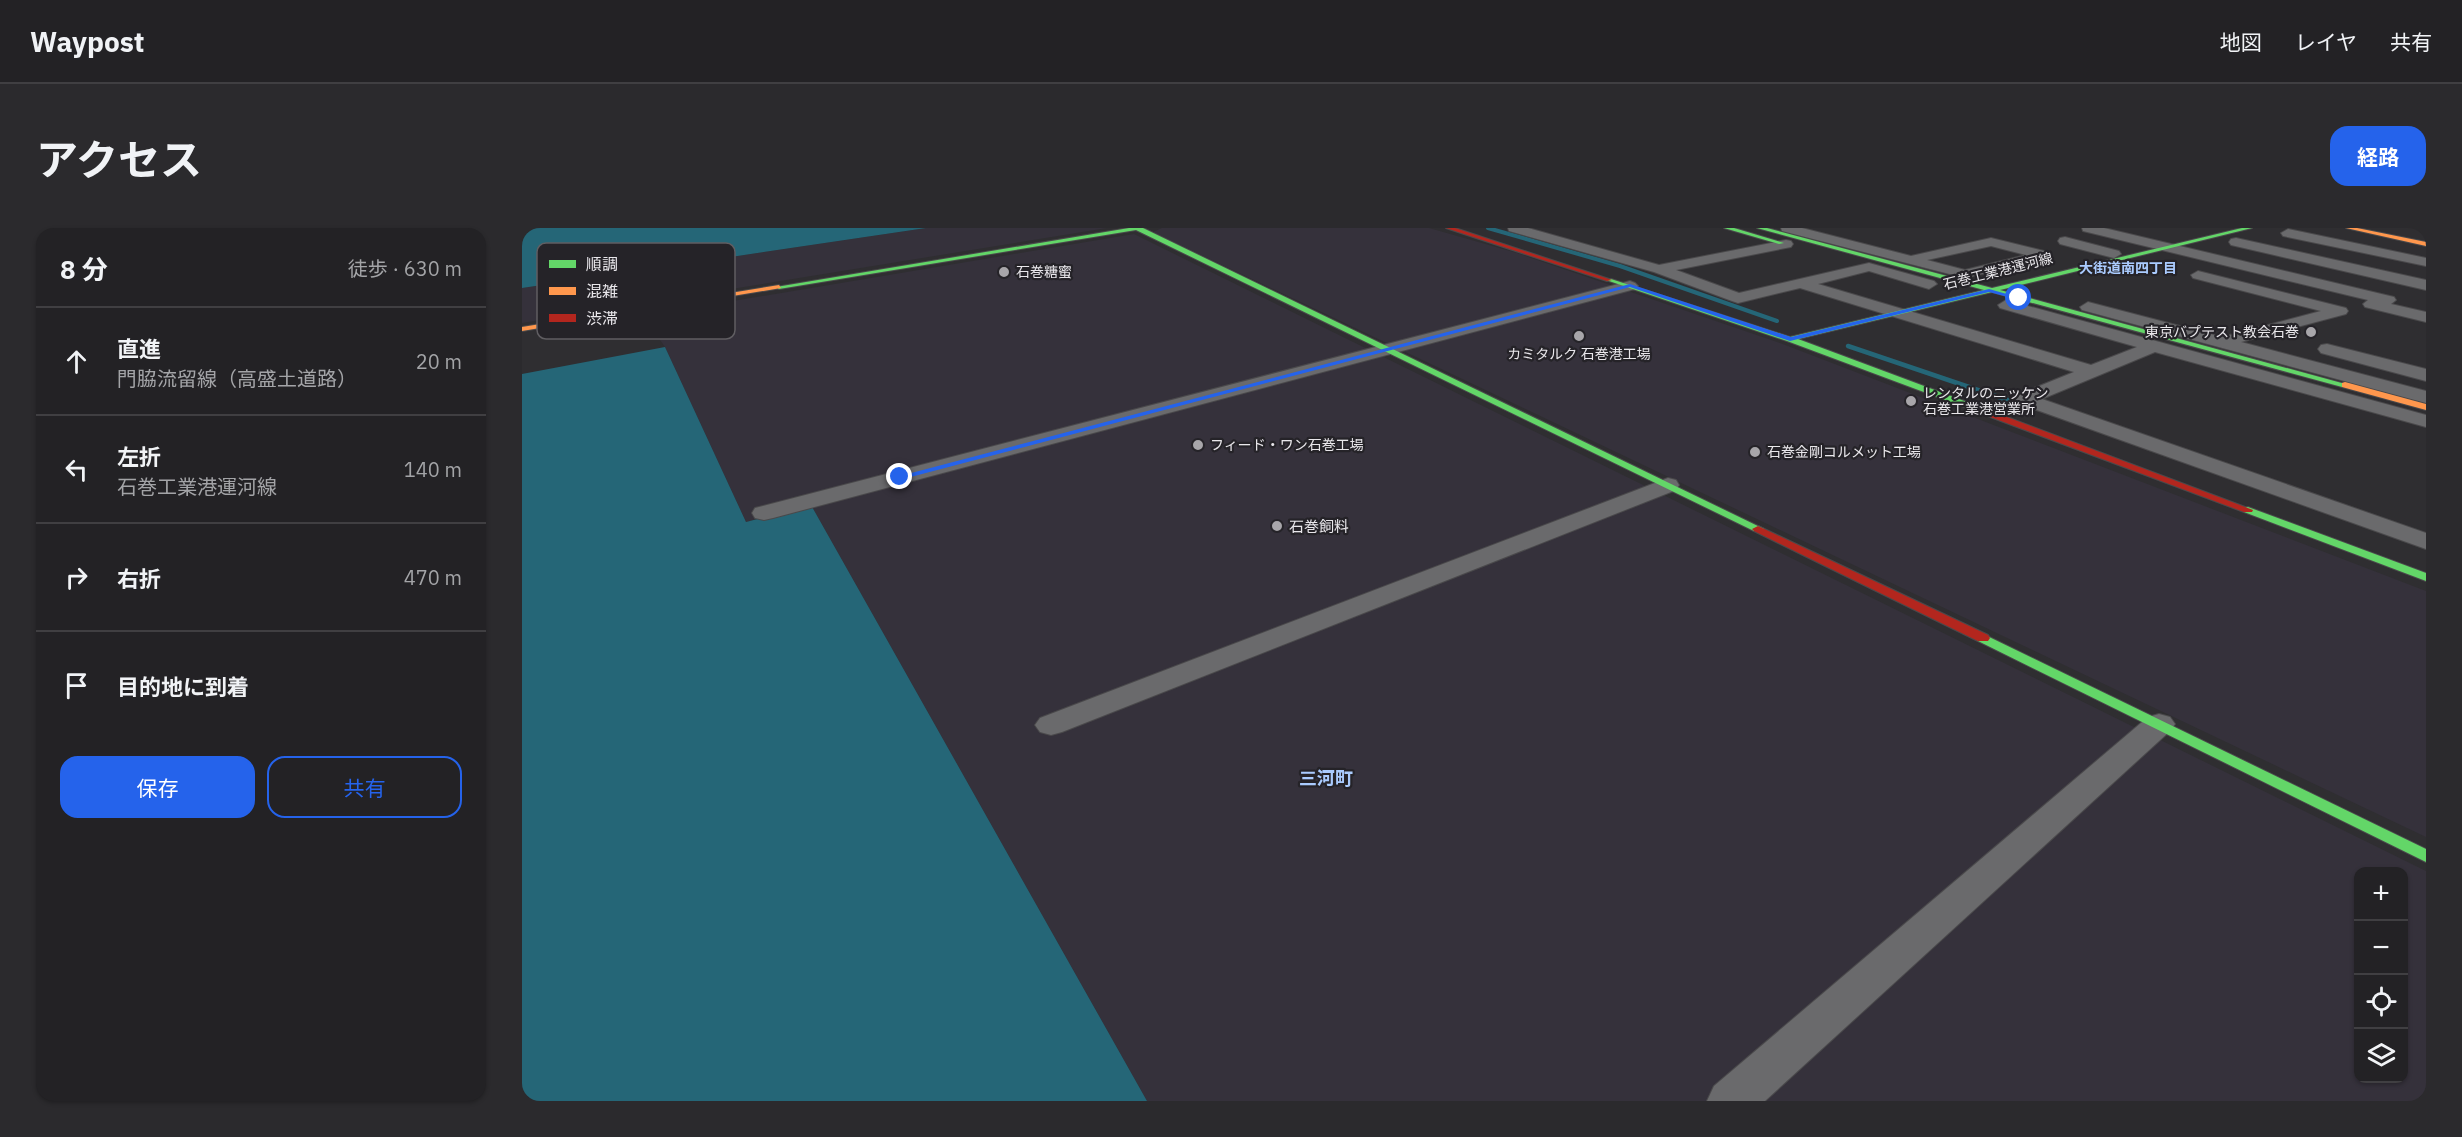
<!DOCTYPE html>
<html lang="ja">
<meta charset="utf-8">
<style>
body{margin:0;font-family:"IBM Plex Sans","Noto Sans JP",sans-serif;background:#2b2a2d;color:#f1f3f6}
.controls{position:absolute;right:18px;bottom:18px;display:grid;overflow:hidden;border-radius:12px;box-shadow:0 2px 4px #0004}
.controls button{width:54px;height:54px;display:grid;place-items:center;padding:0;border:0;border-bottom:2px solid #403f42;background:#232225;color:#f1f3f6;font:30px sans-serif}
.stop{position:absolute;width:18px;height:18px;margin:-14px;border:4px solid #2563eb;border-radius:50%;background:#fff}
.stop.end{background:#2563eb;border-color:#fff;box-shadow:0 2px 6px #0008}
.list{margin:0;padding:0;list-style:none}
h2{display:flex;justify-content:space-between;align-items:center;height:78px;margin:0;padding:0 24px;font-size:26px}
h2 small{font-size:20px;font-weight:400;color:#a3a4a7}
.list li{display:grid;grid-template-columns:39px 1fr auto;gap:18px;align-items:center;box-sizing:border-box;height:108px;padding:0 24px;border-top:2px solid #403f42}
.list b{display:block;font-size:22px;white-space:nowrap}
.list p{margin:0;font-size:20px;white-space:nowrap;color:#a3a4a7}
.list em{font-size:20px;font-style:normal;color:#a3a4a7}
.actions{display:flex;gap:12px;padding:18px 24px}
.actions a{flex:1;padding:14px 0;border:2px solid #2563eb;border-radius:18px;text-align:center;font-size:21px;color:#2563eb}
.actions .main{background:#2563eb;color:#fff}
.icon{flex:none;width:33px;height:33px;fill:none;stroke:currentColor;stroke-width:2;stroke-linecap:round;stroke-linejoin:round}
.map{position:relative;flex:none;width:1904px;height:873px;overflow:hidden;border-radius:18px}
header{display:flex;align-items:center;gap:36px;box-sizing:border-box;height:84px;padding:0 30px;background:#232225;border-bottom:2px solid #403f42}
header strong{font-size:28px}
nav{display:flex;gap:33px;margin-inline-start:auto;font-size:21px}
.intro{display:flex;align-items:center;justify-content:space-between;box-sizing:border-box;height:144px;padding:0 36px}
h1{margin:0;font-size:42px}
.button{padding:15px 27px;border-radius:18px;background:#2563eb;color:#fff;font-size:21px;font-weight:700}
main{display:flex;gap:36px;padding:0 36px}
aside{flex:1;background:#232225;border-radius:18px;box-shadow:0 2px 4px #0004}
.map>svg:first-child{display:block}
</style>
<header>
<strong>Waypost</strong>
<nav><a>地図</a><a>レイヤ</a><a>共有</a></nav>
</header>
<div class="intro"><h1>アクセス</h1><a class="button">経路</a></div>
<main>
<aside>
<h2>8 分<small>徒歩 · 630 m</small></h2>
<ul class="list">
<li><svg class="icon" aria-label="ahead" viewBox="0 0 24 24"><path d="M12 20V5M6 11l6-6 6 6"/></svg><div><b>直進</b><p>門脇流留線（高盛土道路）</p></div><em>20 m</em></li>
<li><svg class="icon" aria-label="left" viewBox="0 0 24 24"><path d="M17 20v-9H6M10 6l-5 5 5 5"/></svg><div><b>左折</b><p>石巻工業港運河線</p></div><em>140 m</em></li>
<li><svg class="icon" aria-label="right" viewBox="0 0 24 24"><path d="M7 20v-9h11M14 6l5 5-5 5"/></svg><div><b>右折</b></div><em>470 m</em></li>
<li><svg class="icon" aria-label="arrive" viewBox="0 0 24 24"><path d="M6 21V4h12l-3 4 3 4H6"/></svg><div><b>目的地に到着</b></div></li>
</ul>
<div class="actions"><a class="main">保存</a><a>共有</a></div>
</aside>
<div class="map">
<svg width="1904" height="873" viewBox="0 0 1904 873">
<rect width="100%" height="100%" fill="#2f2e31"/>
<!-- built -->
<path fill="#35313b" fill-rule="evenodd" d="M404,0H585L0,95V60Z
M640,0H907L995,25L1258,115L1904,363V609L631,4Z
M612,6L1904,643V873H625L289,277L224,294L143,119L121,88ZM1836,644H1882V850H1836Z"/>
<!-- water -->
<path fill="#256677" d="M0,0H404L0,60Z
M143,119L224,294L289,277L625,873H0V146Z"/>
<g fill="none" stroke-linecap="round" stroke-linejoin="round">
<!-- stream-far1 -->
<path stroke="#256677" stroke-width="4" d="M966,0L1098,38L1255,93"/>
<!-- stream -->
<path stroke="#256677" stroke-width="4.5" d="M1326,118L1503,178"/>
<defs>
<path id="street" d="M986,0H1006L1137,37L1264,12L1269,13L1271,16L1269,19L1154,42L1217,65L1347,35L1412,53L1415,56L1407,61L1347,43L1296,56L1569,137L1615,119L1478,80L1476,77L1484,72L1904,187V199L1633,124L1520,171L1904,305V321L1495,175L1492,171L1495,167L1552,144L1278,60L1216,75L1210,73L1132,44L987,3Z
M1259,0H1280L1389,28L1469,10L1526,24L1528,27L1526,30L1443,50L1260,3ZM1469,18L1504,27L1443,42L1405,32Z
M1560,0H1582L1872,69L1874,72L1869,76L1904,84V94L1843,79L1841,76L1846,72L1561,3Z
M1766,1L1904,30V38L1761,8L1759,5Z
M1543,9L1597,23L1599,26L1592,30L1538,16L1536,13L1538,10Z
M1714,10L1904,52V62L1709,17L1707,14L1709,11Z
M1676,43L1824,80L1826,83L1824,86L1719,114L1904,163V175L1560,82L1558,79L1566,74L1700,109L1799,83L1671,50L1669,47Z
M1108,53L1113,55L1116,58L1113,61L251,290L242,292L233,290L230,285L233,280Z
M1805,116L1904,141V153L1799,125L1796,121L1799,117Z
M1146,250L1154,252L1157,257L1154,262L540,504L529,507L518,504L513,497L518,490Z
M1637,486L1648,489L1653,496L1648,503L1243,873H1185L1192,858L1626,489Z"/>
<path id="fast" d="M607,0H621L1242,301L1240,303H1232L614,2L257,61L254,59Z
M1202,0H1212L1262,15L1257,16Z
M1235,0H1245L1470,60L1720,0H1730L1478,62L1827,157L1820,159L1470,64L1276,111L1453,177V181L1450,182L1265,113L1084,52L1089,51L1268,109L1462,62Z
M1726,279L1904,345V353L1722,284V280Z
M1461,406L1904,621V634L1456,413L1454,410L1456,407Z"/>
<path id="slow" d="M1824,0H1835L1904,14V18Z
M257,57L259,60L0,103V99Z
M1823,154L1904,176V182L1820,159V155Z"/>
<path id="jam" d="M924,0H933L1090,52L1085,53Z
M1447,177H1453L1731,282L1730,284H1722L1447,181Z
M1236,298L1466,407L1468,410L1466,413H1456L1232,303L1230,301Z"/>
</defs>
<!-- street casing -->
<use href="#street" stroke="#4a494b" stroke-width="2"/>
<!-- fast casing -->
<use href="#fast" stroke="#4a494b" stroke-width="2"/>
<!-- slow casing -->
<use href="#slow" stroke="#4a494b" stroke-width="2"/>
<!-- jam casing -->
<use href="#jam" stroke="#4a494b" stroke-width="2"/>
<!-- street -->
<use href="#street" fill="#6a6a6c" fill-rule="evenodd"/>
<!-- fast -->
<use href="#fast" fill="#63d668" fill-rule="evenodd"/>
<!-- slow -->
<use href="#slow" fill="#ff974d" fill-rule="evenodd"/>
<!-- jam -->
<use href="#jam" fill="#b3261e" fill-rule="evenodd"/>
</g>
<!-- route -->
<path fill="#2563eb" d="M1108,56L1269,109L1467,61L1499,70L1497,72L1467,64L1268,113L1108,59L381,251L374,249Z"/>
<!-- markers -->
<g fill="#a8a6aa" stroke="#252328" stroke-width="2">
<circle cx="482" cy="44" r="6"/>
<circle cx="1789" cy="104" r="6"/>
<circle cx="1057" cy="108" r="6"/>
<circle cx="1389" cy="173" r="6"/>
<circle cx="676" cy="217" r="6"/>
<circle cx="1233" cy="224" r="6"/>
<circle cx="755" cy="298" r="6"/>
</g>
<g text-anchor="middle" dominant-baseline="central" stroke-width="4.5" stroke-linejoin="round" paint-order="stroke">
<!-- far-neighbourhood labels -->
<g font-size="14" font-weight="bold" fill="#aacbfe" stroke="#252328">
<text x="1606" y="40">大街道南四丁目</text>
</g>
<!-- far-street labels -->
<g font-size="14" fill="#e9e7eb" stroke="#252328">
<text transform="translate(1476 43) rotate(-14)">石巻工業港運河線</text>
</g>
<!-- far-poi labels -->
<g font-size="14" fill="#e9e7eb" stroke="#252328" text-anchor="start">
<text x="494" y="44">石巻糖蜜</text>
<text x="1777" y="104" text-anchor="end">東京バプテスト教会石巻</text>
<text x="1057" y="126" text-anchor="middle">カミタルク 石巻港工場</text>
<text x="1401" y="165">レンタルのニッケン<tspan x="1401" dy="16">石巻工業港営業所</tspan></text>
<text x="688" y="217">フィード・ワン石巻工場</text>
<text x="1245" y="224">石巻金剛コルメット工場</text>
</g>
<!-- poi labels -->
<g font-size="15" fill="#e9e7eb" stroke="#252328" text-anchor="start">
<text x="767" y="298">石巻飼料</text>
</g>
<!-- quarter labels -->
<g font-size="18" font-weight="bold" fill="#aacbfe" stroke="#252328">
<text x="804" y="550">三河町</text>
</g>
</g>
<!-- legend -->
<rect x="15" y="15" width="198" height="96" rx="9" fill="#252328" stroke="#605e62" stroke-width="1.5"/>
<rect x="27" y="32" width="27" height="8" fill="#63d668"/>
<rect x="27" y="59" width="27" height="8" fill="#ff974d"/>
<rect x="27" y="86" width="27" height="8" fill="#b3261e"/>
<g font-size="16" fill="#e9e7eb">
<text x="64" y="42">順調</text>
<text x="64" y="69">混雑</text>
<text x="64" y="96">渋滞</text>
</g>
</svg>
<div class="controls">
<button>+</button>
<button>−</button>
<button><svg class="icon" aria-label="locate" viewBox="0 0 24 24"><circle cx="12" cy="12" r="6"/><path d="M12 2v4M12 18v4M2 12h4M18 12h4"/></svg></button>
<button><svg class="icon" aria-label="layers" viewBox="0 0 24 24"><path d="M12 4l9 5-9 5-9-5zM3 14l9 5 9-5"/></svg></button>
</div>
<div class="stop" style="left:1497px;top:70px"></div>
<div class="stop end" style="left:378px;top:249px"></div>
</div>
</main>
